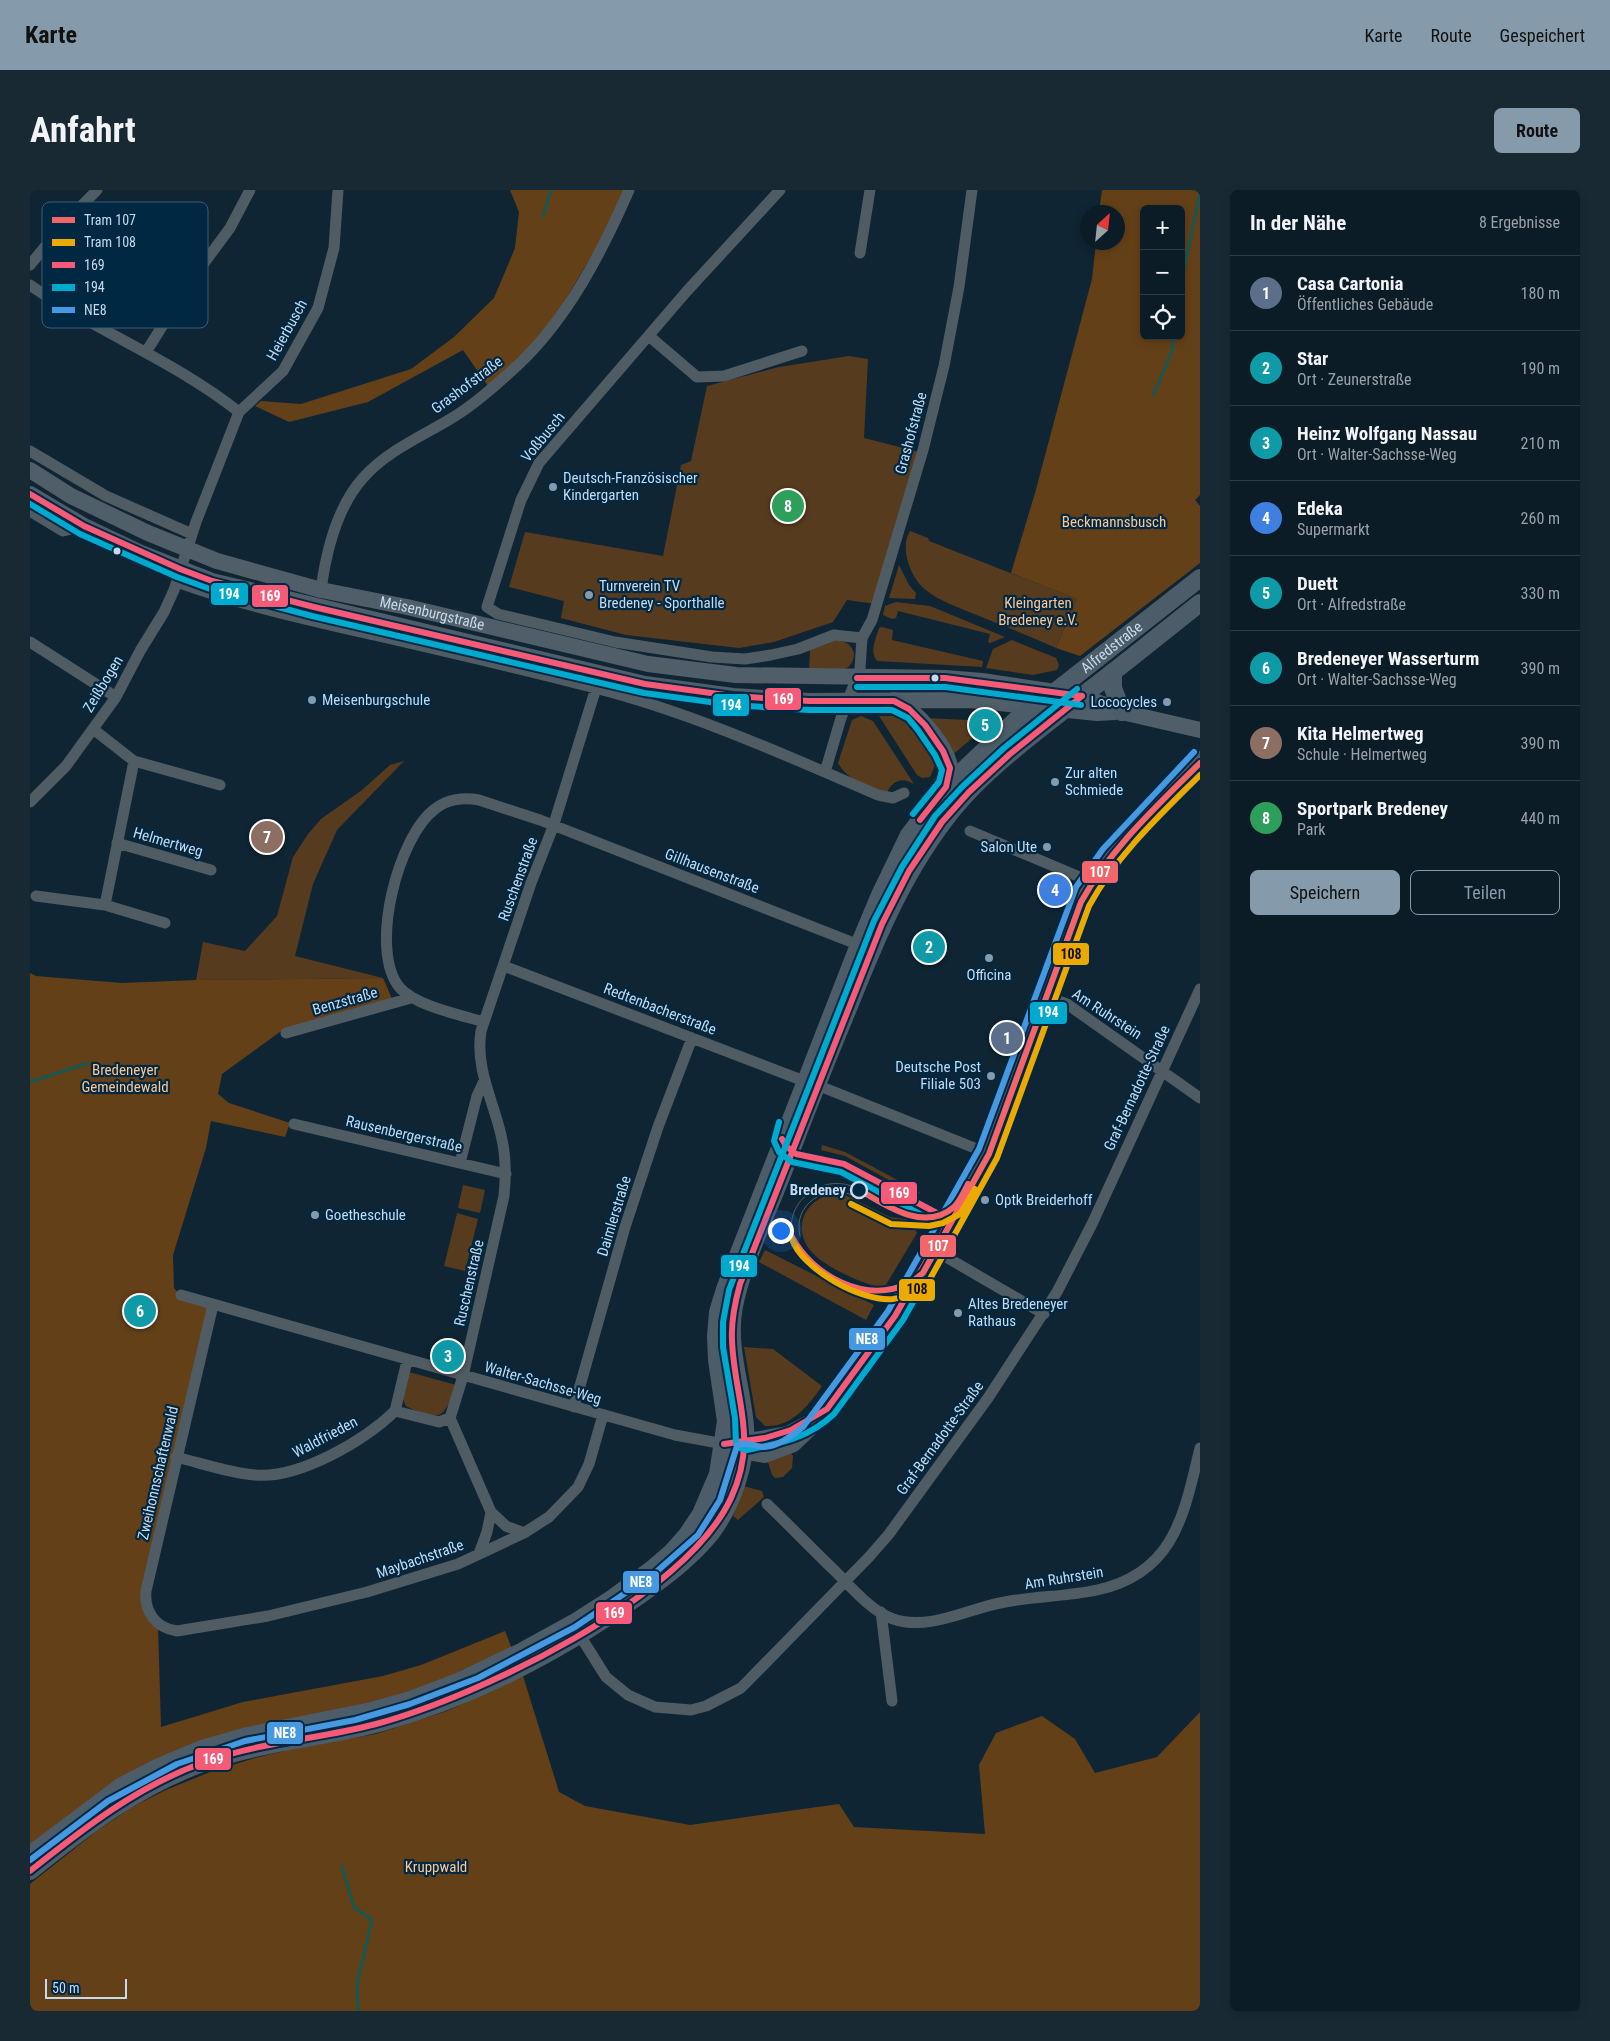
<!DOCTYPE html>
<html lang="de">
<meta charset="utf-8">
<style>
body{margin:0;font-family:"Roboto Condensed",sans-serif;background:#192933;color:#f1f3f6}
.controls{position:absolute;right:15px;top:15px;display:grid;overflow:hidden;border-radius:8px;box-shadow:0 2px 8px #0003}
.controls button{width:45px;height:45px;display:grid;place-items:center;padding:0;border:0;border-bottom:1px solid #2b3a44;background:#0b1c27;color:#f1f3f6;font:25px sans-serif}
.compass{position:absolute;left:1050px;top:15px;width:45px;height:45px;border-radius:50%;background:#0b1c27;box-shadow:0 2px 8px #0003;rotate:27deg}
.scale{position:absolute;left:15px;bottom:12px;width:82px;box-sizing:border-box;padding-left:5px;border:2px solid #c5daec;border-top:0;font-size:14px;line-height:18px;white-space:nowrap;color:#c5daec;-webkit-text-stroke:4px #002843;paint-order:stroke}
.you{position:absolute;left:750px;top:1040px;width:18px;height:18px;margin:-12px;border:4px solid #fff;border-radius:50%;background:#1a73e8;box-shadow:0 0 0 8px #1a73e833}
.badge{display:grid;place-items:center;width:32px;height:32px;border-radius:50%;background:#859bac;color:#fff;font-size:16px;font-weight:700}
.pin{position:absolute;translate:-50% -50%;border:2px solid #fff;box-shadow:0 1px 5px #0006}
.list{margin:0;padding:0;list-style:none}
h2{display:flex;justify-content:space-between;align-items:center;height:65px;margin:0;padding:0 20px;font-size:21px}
h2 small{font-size:16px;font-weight:400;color:#9aa1a7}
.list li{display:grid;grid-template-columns:32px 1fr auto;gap:15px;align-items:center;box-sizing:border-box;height:75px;padding:0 20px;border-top:1px solid #2b3a44}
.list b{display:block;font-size:19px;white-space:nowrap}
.list p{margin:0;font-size:16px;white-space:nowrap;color:#9aa1a7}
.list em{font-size:16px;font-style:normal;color:#9aa1a7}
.actions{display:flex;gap:10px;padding:15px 20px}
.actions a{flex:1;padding:11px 0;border:1px solid #859bac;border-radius:8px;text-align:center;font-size:18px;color:#859bac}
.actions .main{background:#859bac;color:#111}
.icon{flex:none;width:28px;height:28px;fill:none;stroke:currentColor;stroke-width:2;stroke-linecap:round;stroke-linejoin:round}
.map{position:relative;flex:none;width:1170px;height:1821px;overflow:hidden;border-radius:8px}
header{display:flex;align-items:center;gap:30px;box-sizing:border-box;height:70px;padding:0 25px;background:#859bac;color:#111}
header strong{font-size:24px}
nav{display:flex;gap:28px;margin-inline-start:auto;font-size:18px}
.intro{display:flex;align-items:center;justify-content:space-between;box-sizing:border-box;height:120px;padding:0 30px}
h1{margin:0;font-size:35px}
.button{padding:12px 22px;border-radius:8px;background:#859bac;color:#111;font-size:18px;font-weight:700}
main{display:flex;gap:30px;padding:0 30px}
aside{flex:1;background:#0b1c27;border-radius:8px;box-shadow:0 2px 8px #0003}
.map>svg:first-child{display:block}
</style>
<header>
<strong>Karte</strong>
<nav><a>Karte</a><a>Route</a><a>Gespeichert</a></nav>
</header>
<div class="intro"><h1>Anfahrt</h1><a class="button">Route</a></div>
<main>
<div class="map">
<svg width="1170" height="1821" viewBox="0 0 1170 1821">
<rect width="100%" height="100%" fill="#0f2534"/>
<!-- green -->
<path fill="#573b1e" d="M819,166L838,169L834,248L889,262L846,414L817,410L803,432L744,452L709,458L596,445L531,428L534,411L479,397L495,342L633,366L651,275L661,271L677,196L749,177Z
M880,341L898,348L899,351L1047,409L1026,458C999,446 971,435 944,424C928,417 909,411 896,400C881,389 869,358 880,341Z
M869,375L879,395L886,403L885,409L859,408Z
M866,412L900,416L975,447L960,453L958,452L960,444L868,421L866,428L862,429L853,425L855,416Z
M852,437L863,440L862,450L953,471L952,477L847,471C839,461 846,449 849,438Z
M803,450C814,451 820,452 824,463C824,487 796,481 779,481L780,460Z
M982,450L1026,468L1029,475L1027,480L1003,485L956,478L963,459Z
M831,526L843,531L884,594C871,586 862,591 856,604C838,596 818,591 808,573L822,530Z
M849,526H874L894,546L907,571L900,587L892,588L887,585Z
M894,528L938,530L945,546L921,566Z
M374,571L307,640L283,694L265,766L353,788L166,790L173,752L215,761L247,726L263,667L278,644L291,629L332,600L360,575Z
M792,955L815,962L890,1002L888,1006L815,966L791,960Z
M433,995L455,1000L450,1023L428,1018Z
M813,1004L860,1027L882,1030L887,1043L854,1098C834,1095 792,1076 780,1060C759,1033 782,1001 813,1004Z
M427,1023L448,1029L435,1081L414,1076Z
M735,1060L844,1115L836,1130L729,1072Z
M714,1157L743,1159L792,1196C779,1215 761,1238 735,1236L726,1227Z
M379,1182L426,1195C415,1228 409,1234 376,1216L372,1207Z
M760,1261L763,1266L762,1278L753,1287L745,1288L742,1285L738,1272Z
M713,1296L732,1301L734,1307L708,1330L703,1326Z"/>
<!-- forest -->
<path fill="#634018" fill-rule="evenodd" d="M480,0H598L588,22L519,137L460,199L433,160L338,212L259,232L225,216L231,211L271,214L381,179L424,147L464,108L485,58L489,22Z
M1072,0H1170V305L1165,310L1170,316V373L1050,466L1026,458L1047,409L981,383L1005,303L1062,89L1066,53L1088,52V22H1069ZM1114,19H1151V146H1114Z
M0,783L6,786L92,793L166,790L353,788L363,811L254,839L192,884L188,904L199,913L260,933L255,947L181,931L176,958L143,1065L144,1098L151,1106L181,1117L114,1400L128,1436L131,1537L213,1512L353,1486L391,1475L475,1441L482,1459L399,1497L57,1612L0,1655Z
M493,1486L529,1602L555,1616L660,1635L809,1614L824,1637L955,1644L949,1575L966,1543L1012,1526L1045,1549L1065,1583L1127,1567L1170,1522V1821H0V1694L68,1640L104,1616L136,1600L180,1582L225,1568L271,1557L346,1544L417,1521Z"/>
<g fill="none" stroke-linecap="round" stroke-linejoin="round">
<!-- stream -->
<path stroke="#165852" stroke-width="3" d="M513,26L521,0
M1151,94L1170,2
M1123,206L1142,161L1144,146
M0,892L58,873
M312,1676L324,1717L342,1730L327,1793L328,1821"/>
<!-- minor -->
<path stroke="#505c64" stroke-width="11" d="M750,0L657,101L509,273L491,310L457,417L468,424L585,452L682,467L715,469L741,465L768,459L804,445L832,448
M830,63L840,0
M0,75L32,36L67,0
M0,95C67,142 145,171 209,222
M619,146L667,187L694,186L772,161
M116,162L160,92L200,38L220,0
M0,261L76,306L162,344
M0,321L33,341L54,336
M147,392C211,415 278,430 344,445C418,462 492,479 565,498C663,523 755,565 848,605L863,608L874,603
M291,400C296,362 307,317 333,288C356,262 388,248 417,231C443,216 466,195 488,175C538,128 572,62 599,0
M0,452L86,507
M63,539L104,571L190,595
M795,582L811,528L830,479L832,448L842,430L893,260L914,176L929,97L942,0
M0,612L36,576L86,507L110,461L134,422L144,400L166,332L209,222L253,181L288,118L304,58L308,0
M940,641L1059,691
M87,653L181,680
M6,706L75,715L135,733
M75,715L104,571
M474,776L774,891
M1014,806L1037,814L1170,908
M454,832C431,825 386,816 370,798C338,761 368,646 405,619C417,609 434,607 449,610L510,630L829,755
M256,843L381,808
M787,895L957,963
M264,934L476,984
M430,973L447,906L454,891
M904,1060L1014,1124
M151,1105L645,1245L694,1254
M183,1115L116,1401C114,1422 126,1438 147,1441L238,1426L337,1402L428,1374L494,1343L519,1327L548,1297L559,1274L573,1225
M377,1171L365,1221L409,1232L420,1228L433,1186L474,1006C476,986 476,965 471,945C463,910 445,878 451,841L501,693L523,637L566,498
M544,1217L595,1037L628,937L662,848
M420,1228L461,1322L476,1336L494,1343
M146,1267C171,1273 199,1283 225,1285C269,1289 334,1251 365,1221
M737,1314C760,1336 782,1359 805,1381C821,1397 841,1421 863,1429C899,1441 935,1420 970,1413C1002,1406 1035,1407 1067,1400C1145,1383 1154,1324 1170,1258
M449,1364L457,1342L461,1322
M851,1422L862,1511
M549,1444L576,1487L598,1505L625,1517L661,1520L676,1516L711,1498L839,1367L859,1344L958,1208L1027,1102L1062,1034L1170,799"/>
<!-- tertiary -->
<path stroke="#505c64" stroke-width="14" d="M707,1252L758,1243L786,1228
M694,1254L713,1262L735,1266L764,1255L788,1232L865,1126L957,963L1049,711L1071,674L1170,568"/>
<!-- secondary -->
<g stroke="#505e69" stroke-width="16">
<path id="s1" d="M0,280L41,306L118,343L187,371L291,400L377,417L618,474L706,485L915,488L952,491L1052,506L1092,522L1170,540"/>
<path d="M0,304L54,336L111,363L182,391L615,494L703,506L779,511L940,510L1067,523L1085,522"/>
</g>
<!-- primary -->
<g stroke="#4c5c68" stroke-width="18">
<path d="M1083,482V498L1092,522"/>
<path d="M864,511C886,521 918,557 920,582C921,587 918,592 916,597"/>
<path id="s2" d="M0,1665L92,1596L129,1577L172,1559L218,1546L342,1521L381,1510L428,1492L493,1461L544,1433L583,1408L621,1380L642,1362L657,1345L671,1324L688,1284L696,1231L687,1170L686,1146L688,1122L695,1099L829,755L850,705L879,645L916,597L986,530L1026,501L1170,388"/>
<path d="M0,1681C56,1636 106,1597 175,1572C231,1552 291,1548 349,1533C442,1508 532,1460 610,1405C635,1387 662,1367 681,1343C702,1315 717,1272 715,1237C712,1196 696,1157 704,1116C713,1071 740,1017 756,974C776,921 797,869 819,816C847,746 875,678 924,618C958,577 1003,545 1044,512C1087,480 1128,446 1170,413"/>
</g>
<!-- tram -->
<path stroke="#515f69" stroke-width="1" d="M963,941L978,915
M770,1046C762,1013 797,993 825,1006
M762,1047C754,1009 796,981 828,999"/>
<defs>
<path id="bus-1" d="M0,304L54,336L150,379L182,391L284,417L615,494L703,506L779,511H864L879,519L895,535L913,561L920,578L916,597L890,630
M827,488H915L1052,506
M752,949L756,956L766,964L814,974L920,1030
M694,1254L735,1248L761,1240L797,1219L865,1126L920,1030
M0,1681C54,1638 109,1595 175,1572C230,1552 290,1549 346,1534C449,1506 655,1408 701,1308C729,1247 704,1209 702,1150C701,1131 705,1112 710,1094L852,734L879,681L912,632L939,602L980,564L1052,506"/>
<path id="bus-2" d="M0,314L50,344L147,387L180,399L282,426L614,503L702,515L779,520H862L878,528L888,540L905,565L912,580L909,592L883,624
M827,497H915L1051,515
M1047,499L974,558L933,596L905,626L872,677L844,731L699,1100L693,1132V1157L705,1228L706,1253L710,1258L717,1260C751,1253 777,1249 804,1224L873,1130L965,967L1062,705L1086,671L1170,581
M749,932L744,951L749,962L762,972L811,982L916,1038"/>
<path id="bus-3" d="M0,1670L78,1611L147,1574L215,1551L325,1530L380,1514L448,1488L545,1437L625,1383L668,1345L690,1310L707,1256C715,1250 724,1257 734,1257C748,1257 762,1245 773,1237L858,1121L949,959L1046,697L1073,659L1164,562"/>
</defs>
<!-- bus-1 casing -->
<use href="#bus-1" stroke="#002843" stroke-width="10"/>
<!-- bus-2 casing -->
<use href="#bus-2" stroke="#002843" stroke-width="10"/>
<!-- bus-3 casing -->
<use href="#bus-3" stroke="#002843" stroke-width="10"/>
<!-- bus-1 -->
<use href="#bus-1" stroke="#f75a77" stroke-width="6"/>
<!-- bus-2 -->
<use href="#bus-2" stroke="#00a9ce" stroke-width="6"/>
<!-- bus-3 -->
<use href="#bus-3" stroke="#4699e1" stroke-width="6"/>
<defs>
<path id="tram-1" d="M828,999C855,1015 894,1043 924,1017C930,1011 934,1002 938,994
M762,1047C782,1085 834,1114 877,1094C883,1092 888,1087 893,1083L959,964L1051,712C1081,658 1126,617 1170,573"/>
<path id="tram-2" d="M821,1014L861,1034L899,1036L913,1033L930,1024L945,999
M762,1049C772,1079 831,1112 863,1109C878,1107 889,1099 900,1089L967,968L1059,716C1087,665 1129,626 1170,585"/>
</defs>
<!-- tram-1 casing -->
<use href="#tram-1" stroke="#002843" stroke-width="10"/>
<!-- tram-2 casing -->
<use href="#tram-2" stroke="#002843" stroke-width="10"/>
<!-- tram-1 -->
<use href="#tram-1" stroke="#f36568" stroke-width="6"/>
<!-- tram-2 -->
<use href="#tram-2" stroke="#eca900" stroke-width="6"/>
</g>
<!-- markers -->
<g fill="#859bac" stroke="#002843" stroke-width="2">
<circle cx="523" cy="297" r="5"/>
<circle cx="559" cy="405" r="5"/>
<circle cx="282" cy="510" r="5"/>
<circle cx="1137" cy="512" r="5"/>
<circle cx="1025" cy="592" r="5"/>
<circle cx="1017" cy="657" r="5"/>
<circle cx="959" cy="768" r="5"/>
<circle cx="961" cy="886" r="5"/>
<circle cx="955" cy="1010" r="5"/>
<circle cx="285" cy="1025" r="5"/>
<circle cx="928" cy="1123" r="5"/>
</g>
<g fill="#c5daec" stroke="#002843" stroke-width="2">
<circle cx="87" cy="361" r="4.5"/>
<circle cx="905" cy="488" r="4.5"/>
</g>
<circle fill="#002843" stroke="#c5daec" stroke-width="2.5" cx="829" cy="1000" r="8"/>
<g text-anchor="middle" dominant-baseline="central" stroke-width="4.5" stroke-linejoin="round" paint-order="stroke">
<!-- street labels -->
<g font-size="15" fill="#c5daec" stroke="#002843">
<text transform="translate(257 140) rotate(-61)">Heierbusch</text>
<text transform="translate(437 195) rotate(-37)">Grashofstraße</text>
<text transform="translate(881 243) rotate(-75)">Grashofstraße</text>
<text transform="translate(513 247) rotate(-51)">Voßbusch</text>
<text stroke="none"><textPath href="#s1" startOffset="430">Meisenburgstraße</textPath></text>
<text stroke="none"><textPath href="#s2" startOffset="1766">Alfredstraße</textPath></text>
<text transform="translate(73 494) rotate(-59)">Zeißbogen</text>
<text transform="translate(138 652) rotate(16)">Helmertweg</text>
<text transform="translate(682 681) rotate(21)">Gillhausenstraße</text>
<text transform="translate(488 689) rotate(-70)">Ruschenstraße</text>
<text transform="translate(315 811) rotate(-16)">Benzstraße</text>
<text transform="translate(630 819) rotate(21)">Redtenbacherstraße</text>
<text transform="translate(1077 824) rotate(33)">Am Ruhrstein</text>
<text transform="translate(1107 898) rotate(-65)">Graf-Bernadotte-Straße</text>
<text transform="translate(374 944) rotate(13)">Rausenbergerstraße</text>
<text transform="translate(584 1026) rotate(-73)">Daimlerstraße</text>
<text transform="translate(439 1093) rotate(-77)">Ruschenstraße</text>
<text transform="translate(513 1193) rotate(16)">Walter-Sachsse-Weg</text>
<text transform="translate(295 1247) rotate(-28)">Waldfrieden</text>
<text transform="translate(910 1248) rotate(-54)">Graf-Bernadotte-Straße</text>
<text transform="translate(128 1283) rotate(-77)">Zweihonnschaftenwald</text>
<text transform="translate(390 1369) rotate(-19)">Maybachstraße</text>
<text transform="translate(1034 1388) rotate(-9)">Am Ruhrstein</text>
</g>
<!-- poi labels -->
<g font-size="15" fill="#c5daec" stroke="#002843" text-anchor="start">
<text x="533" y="288">Deutsch-Französischer<tspan x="533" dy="17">Kindergarten</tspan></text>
<text x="569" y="396">Turnverein TV<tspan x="569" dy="17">Bredeney - Sporthalle</tspan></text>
<text x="292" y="510">Meisenburgschule</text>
<text x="1127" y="512" text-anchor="end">Lococycles</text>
<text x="1035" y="583">Zur alten<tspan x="1035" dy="17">Schmiede</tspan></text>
<text x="1007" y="657" text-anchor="end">Salon Ute</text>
<text x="959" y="785" text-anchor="middle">Officina</text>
<text x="951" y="877" text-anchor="end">Deutsche Post<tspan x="951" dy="17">Filiale 503</tspan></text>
<text x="965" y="1010">Optk Breiderhoff</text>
<text x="295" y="1025">Goetheschule</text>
<text x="938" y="1114">Altes Bredeneyer<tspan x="938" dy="17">Rathaus</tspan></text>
</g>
<!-- park labels -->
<g font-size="15" fill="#fdc692" stroke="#002843">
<text x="1084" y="332">Beckmannsbusch</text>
<text x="1008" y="413">Kleingarten<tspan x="1008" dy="17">Bredeney e.V.</tspan></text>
<text x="95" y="880">Bredeneyer<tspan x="95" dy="17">Gemeindewald</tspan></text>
<text x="406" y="1677">Kruppwald</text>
</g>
<!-- stop labels -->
<g font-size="15" font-weight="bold" fill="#c5daec" stroke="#002843" text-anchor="end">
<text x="816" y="1000">Bredeney</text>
</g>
</g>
<!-- legend -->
<rect x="12" y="12" width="166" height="126" rx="8" fill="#002843" stroke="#3b5d76" stroke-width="1"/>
<rect x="22" y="27" width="23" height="6" fill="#f36568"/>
<rect x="22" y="49" width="23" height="7" fill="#eca900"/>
<rect x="22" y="72" width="23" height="6" fill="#f75a77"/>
<rect x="22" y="94" width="23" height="7" fill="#00a9ce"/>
<rect x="22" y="117" width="23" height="6" fill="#4699e1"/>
<g font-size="14" fill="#c5daec">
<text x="54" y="35">Tram 107</text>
<text x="54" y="57">Tram 108</text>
<text x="54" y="80">169</text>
<text x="54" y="102">194</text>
<text x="54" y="125">NE8</text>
</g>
<g stroke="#002843" stroke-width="2">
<rect x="180" y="392" width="39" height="24" rx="5" fill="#00a9ce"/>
<rect x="221" y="394" width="38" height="24" rx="5" fill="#f75a77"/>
<rect x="734" y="497" width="38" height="24" rx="5" fill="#f75a77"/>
<rect x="682" y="503" width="38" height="24" rx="5" fill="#00a9ce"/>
<rect x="1051" y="670" width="38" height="24" rx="5" fill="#f36568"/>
<rect x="1022" y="752" width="38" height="24" rx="5" fill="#eca900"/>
<rect x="999" y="811" width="39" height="24" rx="5" fill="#00a9ce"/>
<rect x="850" y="991" width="38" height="24" rx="5" fill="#f75a77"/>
<rect x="889" y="1044" width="38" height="24" rx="5" fill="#f36568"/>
<rect x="690" y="1064" width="38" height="24" rx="5" fill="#00a9ce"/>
<rect x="868" y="1088" width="38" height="24" rx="5" fill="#eca900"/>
<rect x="818" y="1137" width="38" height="24" rx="5" fill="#4699e1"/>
<rect x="592" y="1380" width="38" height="24" rx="5" fill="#4699e1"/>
<rect x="565" y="1411" width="38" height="24" rx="5" fill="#f75a77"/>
<rect x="236" y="1531" width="38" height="24" rx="5" fill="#4699e1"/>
<rect x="164" y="1557" width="38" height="24" rx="5" fill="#f75a77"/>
</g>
<g font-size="14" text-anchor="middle" font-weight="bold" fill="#fff">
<text x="199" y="409">194</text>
<text x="240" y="411">169</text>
<text x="753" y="514">169</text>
<text x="701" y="520">194</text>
<text x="1070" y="687">107</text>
<text x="1018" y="827">194</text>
<text x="869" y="1008">169</text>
<text x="908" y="1061">107</text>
<text x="709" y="1081">194</text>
<text x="837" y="1154">NE8</text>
<text x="611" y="1397">NE8</text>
<text x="584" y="1428">169</text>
<text x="255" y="1548">NE8</text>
<text x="183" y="1574">169</text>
</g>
<g font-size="14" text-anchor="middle" font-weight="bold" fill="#111">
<text x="1041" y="769">108</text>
<text x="887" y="1104">108</text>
</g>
</svg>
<div class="controls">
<button>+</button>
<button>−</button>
<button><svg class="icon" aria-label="locate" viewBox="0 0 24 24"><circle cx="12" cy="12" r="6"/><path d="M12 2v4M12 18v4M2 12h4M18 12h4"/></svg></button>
</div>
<svg class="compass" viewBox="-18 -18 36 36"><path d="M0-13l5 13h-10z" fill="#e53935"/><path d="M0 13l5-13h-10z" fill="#9aa1a7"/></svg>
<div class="scale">50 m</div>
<div class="you"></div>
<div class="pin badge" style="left:977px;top:848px;background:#5c6f8a">1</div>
<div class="pin badge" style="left:899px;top:757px;background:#0f9aa8">2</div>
<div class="pin badge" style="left:418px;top:1166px;background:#0f9aa8">3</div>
<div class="pin badge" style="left:1025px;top:700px;background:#3f7fe0">4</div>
<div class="pin badge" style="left:955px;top:535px;background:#0f9aa8">5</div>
<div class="pin badge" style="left:110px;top:1121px;background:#0f9aa8">6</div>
<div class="pin badge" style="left:237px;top:647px;background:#8d6e63">7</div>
<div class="pin badge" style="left:758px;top:316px;background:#2e9e5b">8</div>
</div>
<aside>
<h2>In der Nähe<small>8 Ergebnisse</small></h2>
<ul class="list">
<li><span class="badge" style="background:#5c6f8a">1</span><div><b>Casa Cartonia</b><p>Öffentliches Gebäude</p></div><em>180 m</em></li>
<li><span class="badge" style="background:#0f9aa8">2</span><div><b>Star</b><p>Ort · Zeunerstraße</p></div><em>190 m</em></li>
<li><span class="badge" style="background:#0f9aa8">3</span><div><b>Heinz Wolfgang Nassau</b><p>Ort · Walter-Sachsse-Weg</p></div><em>210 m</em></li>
<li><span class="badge" style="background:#3f7fe0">4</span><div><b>Edeka</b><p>Supermarkt</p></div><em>260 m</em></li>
<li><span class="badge" style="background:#0f9aa8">5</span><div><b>Duett</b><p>Ort · Alfredstraße</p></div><em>330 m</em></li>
<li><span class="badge" style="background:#0f9aa8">6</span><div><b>Bredeneyer Wasserturm</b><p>Ort · Walter-Sachsse-Weg</p></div><em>390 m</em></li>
<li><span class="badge" style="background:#8d6e63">7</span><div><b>Kita Helmertweg</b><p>Schule · Helmertweg</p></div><em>390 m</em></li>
<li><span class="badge" style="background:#2e9e5b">8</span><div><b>Sportpark Bredeney</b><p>Park</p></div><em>440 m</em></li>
</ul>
<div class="actions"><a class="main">Speichern</a><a>Teilen</a></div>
</aside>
</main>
